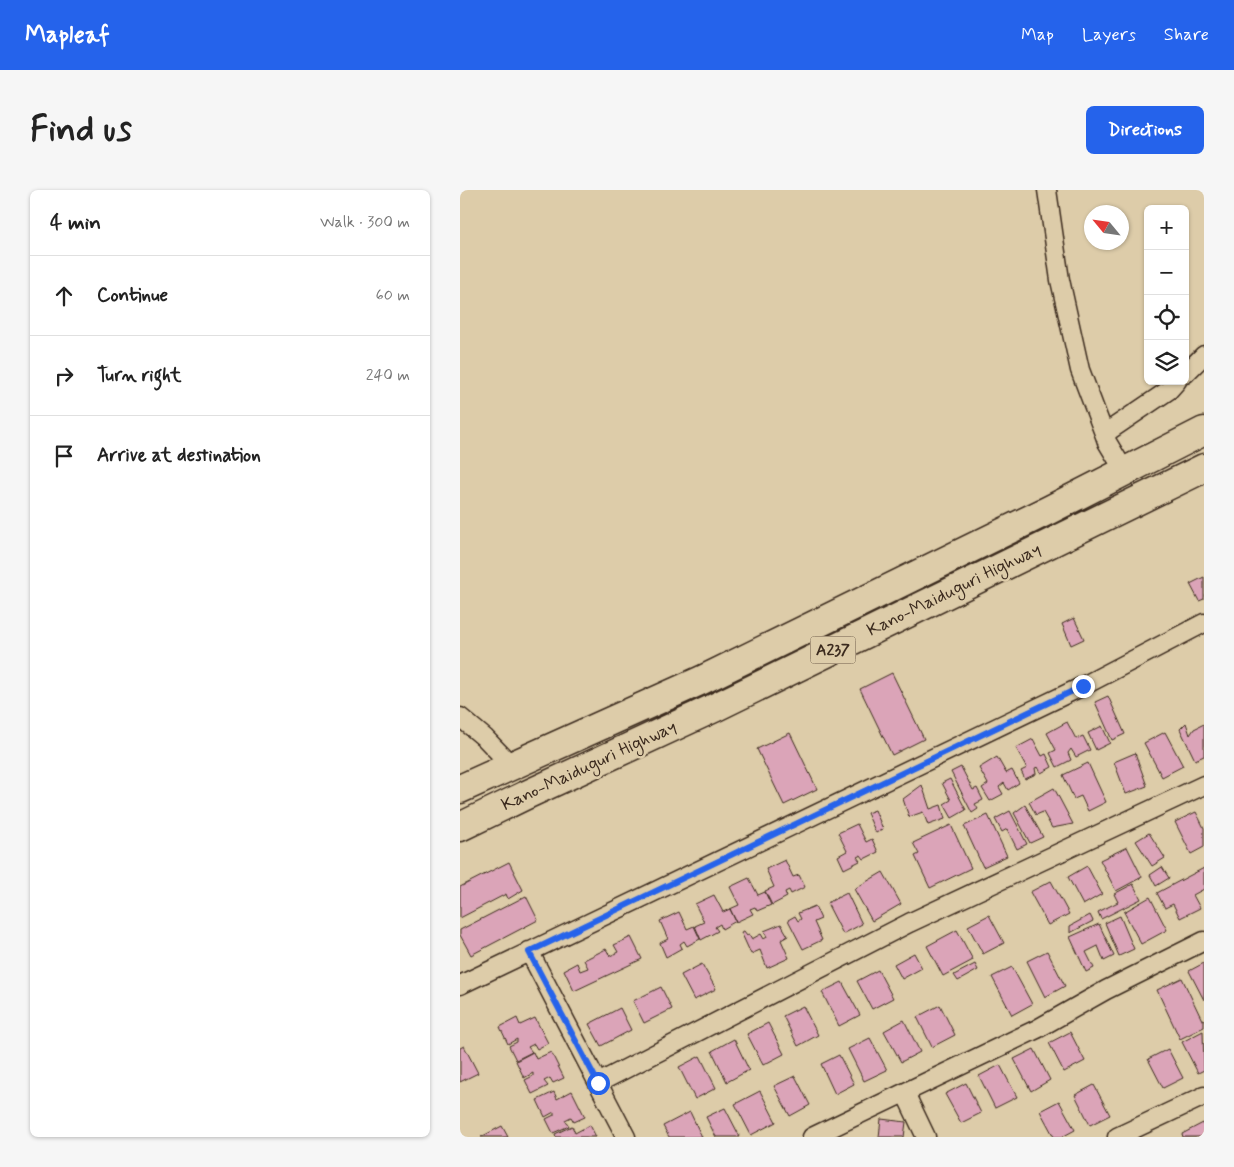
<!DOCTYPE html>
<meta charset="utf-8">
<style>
body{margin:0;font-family:Mynerve,sans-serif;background:#f6f6f6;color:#222}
.controls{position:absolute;right:15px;top:15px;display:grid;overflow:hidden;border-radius:8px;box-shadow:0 1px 4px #0004}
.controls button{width:45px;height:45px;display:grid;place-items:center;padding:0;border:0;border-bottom:1px solid #e0e0e0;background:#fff;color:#222;font:25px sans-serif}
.compass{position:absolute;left:624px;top:15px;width:45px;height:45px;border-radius:50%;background:#fff;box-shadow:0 1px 4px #0004;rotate:299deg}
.stop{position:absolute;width:15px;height:15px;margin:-11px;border:4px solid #2563eb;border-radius:50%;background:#fff}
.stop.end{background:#2563eb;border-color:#fff;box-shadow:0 1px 5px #0008}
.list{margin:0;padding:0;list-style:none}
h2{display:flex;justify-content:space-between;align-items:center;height:65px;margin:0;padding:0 20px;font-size:21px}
h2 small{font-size:16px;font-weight:400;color:#767676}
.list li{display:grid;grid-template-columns:32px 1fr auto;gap:15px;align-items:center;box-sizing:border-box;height:80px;padding:0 20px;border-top:1px solid #e0e0e0}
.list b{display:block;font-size:19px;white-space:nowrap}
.list em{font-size:16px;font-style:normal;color:#767676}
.icon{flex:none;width:28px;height:28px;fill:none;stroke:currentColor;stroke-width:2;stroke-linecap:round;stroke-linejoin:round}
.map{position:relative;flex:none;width:744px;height:947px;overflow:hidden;border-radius:8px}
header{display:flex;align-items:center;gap:30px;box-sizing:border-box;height:70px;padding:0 25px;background:#2563eb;color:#fff}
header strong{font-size:24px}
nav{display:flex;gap:28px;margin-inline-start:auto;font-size:18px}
.intro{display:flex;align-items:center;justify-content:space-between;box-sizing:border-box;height:120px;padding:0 30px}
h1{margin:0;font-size:35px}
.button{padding:12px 22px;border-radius:8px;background:#2563eb;color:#fff;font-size:18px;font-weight:700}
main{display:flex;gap:30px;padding:0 30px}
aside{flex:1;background:#fff;border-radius:8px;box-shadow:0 1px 4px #0004}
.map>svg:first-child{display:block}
</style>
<header>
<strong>Mapleaf</strong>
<nav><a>Map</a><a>Layers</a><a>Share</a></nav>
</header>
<div class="intro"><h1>Find us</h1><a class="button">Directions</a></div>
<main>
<aside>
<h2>4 min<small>Walk · 300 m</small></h2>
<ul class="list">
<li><svg class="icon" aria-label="ahead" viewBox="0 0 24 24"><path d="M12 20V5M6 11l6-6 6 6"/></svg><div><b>Continue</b></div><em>60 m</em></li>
<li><svg class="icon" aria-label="right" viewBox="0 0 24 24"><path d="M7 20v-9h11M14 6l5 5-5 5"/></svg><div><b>Turn right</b></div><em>240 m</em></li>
<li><svg class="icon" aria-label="arrive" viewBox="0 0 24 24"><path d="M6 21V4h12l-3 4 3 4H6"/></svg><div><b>Arrive at destination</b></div></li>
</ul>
</aside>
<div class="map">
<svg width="744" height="947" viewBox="0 0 744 947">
<rect width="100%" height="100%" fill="#ddcca9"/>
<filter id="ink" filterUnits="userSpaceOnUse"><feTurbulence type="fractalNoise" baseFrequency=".02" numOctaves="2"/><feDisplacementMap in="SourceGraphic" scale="10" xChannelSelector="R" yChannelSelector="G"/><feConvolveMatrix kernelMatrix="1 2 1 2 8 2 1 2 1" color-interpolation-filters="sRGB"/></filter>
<g filter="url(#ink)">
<!-- building -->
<path fill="#dba4b8" stroke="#3b2a1e" d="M744,387V409L739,411L730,394Z
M614,428L624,449L611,455L602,434Z
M432,483L464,549L432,565L400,499Z
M648,506L665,544L652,550L635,512Z
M607,532L616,549L623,546L630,560L616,567L611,559L608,563L611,570L597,577L590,563L596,560L587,543Z
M726,533L730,545L734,539L744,534V566L735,570L720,539Z
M642,536L650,553L636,560L628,543Z
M705,542L723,576L702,587L684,553Z
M330,543L357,599L324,615L297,559Z
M573,549L582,566L586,564L592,577L581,583L578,577L575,578L576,584L565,589L561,581L567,578L556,558Z
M675,563L687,596L666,604L654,572Z
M537,567L546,583L552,580L559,593L548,600L544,593L539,597L543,604L530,611L522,598L528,594L519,578Z
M628,573L646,612L628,621L621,606L614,609L603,585Z
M501,577L513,600L517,598L523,610L515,614L518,619L512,623L491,582Z
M490,589L506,620L492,628L484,614L491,610L482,593Z
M462,595L470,619L481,615L485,629L468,635L463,622L449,627L443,609Z
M594,598L613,634L592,638L583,622L576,625L569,612Z
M565,615L583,647L570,653L554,623Z
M415,620L423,639L416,643L407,623Z
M550,621L567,654L557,659L547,639L542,642L535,629Z
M736,622L744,638V657L731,664L715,632Z
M528,625L547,666L523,677L504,636Z
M397,634L406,652L412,649L418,662L404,669L401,665L397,667L400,671L384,679L378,666L387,661L378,643Z
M491,635L511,678L470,698L455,666L459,664L453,653Z
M689,643L705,668L692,676L676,651Z
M667,657L682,687L656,701L640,670Z
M325,670L333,687L339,685L345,697L331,704L329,700L325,702L327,707L312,715L305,701L314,697L306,679Z
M49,672L63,700L48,709L46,704L0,728V697Z
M627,676L642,704L623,715L608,687Z
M702,677L709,688L696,696L690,685Z
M744,678V699L733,705L740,718L720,728L713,714L705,718L697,703Z
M423,682L441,714L412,731L394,699Z
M289,688L298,705L305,702L311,715L297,721L295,717L290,719L293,724L276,732L270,719L279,715L270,697Z
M591,691L609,724L588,735L570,702Z
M673,694L681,709L641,729L638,722L658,712L654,704Z
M387,703L402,734L383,744L367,713Z
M254,705L263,722L270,719L276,731L262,739L260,734L255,737L258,741L241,750L235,736L244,732L235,714Z
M66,706L78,730L11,765L0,745V740Z
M690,707L707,740L681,754L664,722Z
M355,716L361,729L354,732L362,750L343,759L328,730L335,726L338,731L341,729L338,723Z
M219,722L227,739L234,736L240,749L227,756L224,751L220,754L222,758L206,767L200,753L208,749L200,731Z
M529,725L544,753L523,764L508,736Z
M630,725L633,731L610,743V736Z
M660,726L674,759L659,766L645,733Z
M321,734L328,746L321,750L329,768L307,778L300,760L291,764L281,742L284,741L287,745L289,744L292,749L301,744L304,749L307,747L304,741Z
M639,734L654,766L644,771L638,756L626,762L634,778L626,782L610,747Z
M497,740L513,770L483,786L467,756Z
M171,747L182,769L114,801L104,780L117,773L120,781L128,778L124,770L146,759L150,766L158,762L154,755Z
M587,761L605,796L585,807L567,771Z
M454,763L462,778L442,789L434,774Z
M744,773V810L729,781Z
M242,774L256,799L234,810L221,785Z
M515,774L518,780L498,791L494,785Z
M552,777L572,814L552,825L532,787Z
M418,780L433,808L412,819L397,791Z
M722,788L742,830L744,829V837L720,849L697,800Z
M382,792L400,825L379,836L362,802Z
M201,797L212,819L184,833L173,811Z
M480,815L495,845L472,857L457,827Z
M343,816L358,845L338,856L323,826Z
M160,818L171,840L141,856L129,834Z
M57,828L60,835L75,828L88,853L77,859L74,854L68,857L72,862L56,870L49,856L57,852V849L48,854L40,837Z
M444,830L460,862L441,872L424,841Z
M308,833L324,864L303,875L287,844Z
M743,841L744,880L738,883L722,852Z
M610,842L625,871L604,882L589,853Z
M410,848L427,880L404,891L388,859Z
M274,849L289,880L267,892L252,861Z
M4,856L18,883L0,892V858Z
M574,859L590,890L571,901L554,869Z
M708,859L723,888L703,898L688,869Z
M73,862L76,869L91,862L104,888L93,893L90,888L84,891L88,896L72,904L65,890L73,886V883L64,888L56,871Z
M379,865L394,894L375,904L361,874Z
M240,866L256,898L235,909L219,877Z
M540,875L557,907L535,918L519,886Z
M335,886L350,915L330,926L314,896Z
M506,893L521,923L501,933L485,904Z
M634,895L650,925L630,935L615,905Z
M112,901L125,927L114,932L111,927L105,930L109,936L93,943L86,929L94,925V922L85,927L77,910L94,902L97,909Z
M300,901L316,932L291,945L275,914Z
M599,911L615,940L602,947H594L580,921Z
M265,918L280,947H256L246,927Z
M230,922L242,947H209L203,936Z
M421,929L446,932L444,947H419Z
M743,933L744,936V947H723L722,944Z
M130,935L136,947H96L95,944L112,936L115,943Z
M42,936L48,947H21Z"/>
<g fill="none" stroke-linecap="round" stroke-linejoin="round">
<defs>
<path id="minor" d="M587,0L600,90L620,180L645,246
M725,184L744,165
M665,282L647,252L645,246L650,240L709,200L717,191
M0,527L25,548L51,575
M69,761L166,947
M0,795L623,496L744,433
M138,893L449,733L744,595
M445,903L466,947
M352,947L577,839L646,800L744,751
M657,947L744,906"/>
<path id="trunk" d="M0,599L242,490L589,320L744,241
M0,637L64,606L254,518L744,278"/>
</defs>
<!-- minor casing -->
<use href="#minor" stroke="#3b2a1e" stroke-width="21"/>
<!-- trunk casing -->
<use href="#trunk" stroke="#3b2a1e" stroke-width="31"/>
<!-- minor -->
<use href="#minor" stroke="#ddcca9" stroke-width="18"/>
<!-- trunk -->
<use href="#trunk" stroke="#ddcca9" stroke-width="28"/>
</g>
</g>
<g fill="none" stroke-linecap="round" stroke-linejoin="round" filter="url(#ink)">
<!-- route -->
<path stroke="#2563eb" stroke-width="6" d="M138,893L69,762L623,496"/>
</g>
<g text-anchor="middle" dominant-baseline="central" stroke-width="5" stroke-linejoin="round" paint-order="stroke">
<!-- shield labels -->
<rect fill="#ddcca9" stroke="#6c5b48" stroke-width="1" x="350.5" y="446.5" width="45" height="27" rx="4"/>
<g font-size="16" font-weight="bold" fill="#3b2a1e">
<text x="373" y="460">A237</text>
</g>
<!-- street labels -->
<g font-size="18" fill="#3b2a1e" stroke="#ddcca9">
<text transform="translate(494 400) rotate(-26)">Kano-Maiduguri Highway</text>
<text transform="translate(129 576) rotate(-25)">Kano-Maiduguri Highway</text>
</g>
</g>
</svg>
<div class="controls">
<button>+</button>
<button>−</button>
<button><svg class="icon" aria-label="locate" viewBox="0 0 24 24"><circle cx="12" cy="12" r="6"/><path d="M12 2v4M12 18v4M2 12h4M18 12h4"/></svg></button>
<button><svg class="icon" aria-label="layers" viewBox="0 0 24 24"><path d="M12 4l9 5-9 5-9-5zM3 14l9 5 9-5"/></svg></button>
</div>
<svg class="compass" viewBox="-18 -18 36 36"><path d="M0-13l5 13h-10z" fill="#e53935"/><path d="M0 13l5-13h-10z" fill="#767676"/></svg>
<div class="stop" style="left:138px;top:893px"></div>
<div class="stop end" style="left:623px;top:496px"></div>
</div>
</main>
